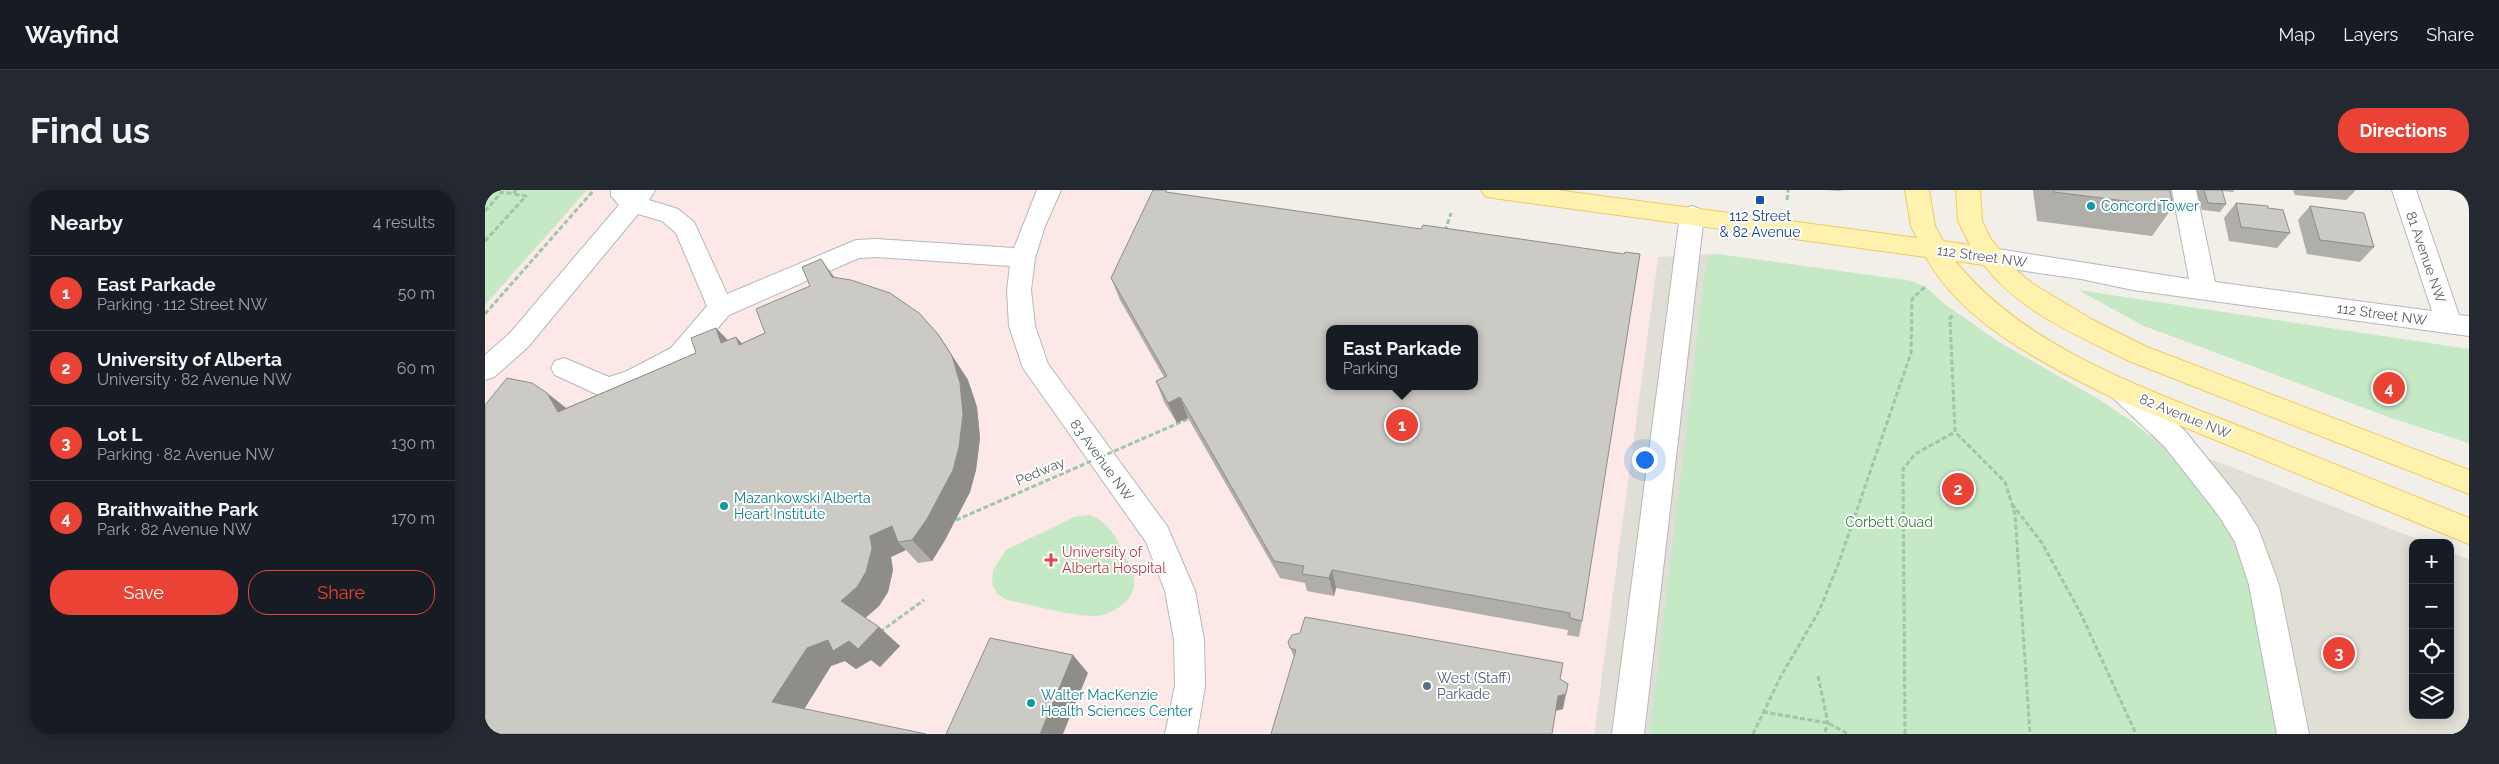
<!DOCTYPE html>
<meta charset="utf-8">
<style>
body{margin:0;font-family:Raleway,sans-serif;background:#242831;color:#f1f3f6}
.controls{position:absolute;right:15px;bottom:15px;display:grid;overflow:hidden;border-radius:10px;box-shadow:0 2px 12px #0003}
.controls button{width:45px;height:45px;display:grid;place-items:center;padding:0;border:0;border-bottom:1px solid #363941;background:#171b24;color:#f1f3f6;font:25px sans-serif}
.you{position:absolute;left:1159px;top:269px;width:18px;height:18px;margin:-12px;border:4px solid #fff;border-radius:50%;background:#1a73e8;box-shadow:0 0 0 8px #1a73e833}
.badge{display:grid;place-items:center;width:32px;height:32px;border-radius:50%;background:#ea4335;color:#fff;font-size:16px;font-weight:700}
.pin{position:absolute;translate:-50% -50%;border:2px solid #fff;box-shadow:0 1px 5px #0006}
.popup{position:absolute;left:841px;top:135px;width:152px;height:65px;box-sizing:border-box;display:grid;place-content:center;border-radius:10px;background:#171b24;filter:drop-shadow(0 1px 4px #0005);font-size:16px;white-space:nowrap;color:#9ea1a6}
.popup b{font-size:19px;color:#f1f3f6}
.popup::after{content:'';position:absolute;left:50%;top:100%;margin-left:-10px;border:10px solid transparent;border-top-color:#171b24}
.list{margin:0;padding:0;list-style:none}
h2{display:flex;justify-content:space-between;align-items:center;height:65px;margin:0;padding:0 20px;font-size:21px}
h2 small{font-size:16px;font-weight:400;color:#9ea1a6}
.list li{display:grid;grid-template-columns:32px 1fr auto;gap:15px;align-items:center;box-sizing:border-box;height:75px;padding:0 20px;border-top:1px solid #363941}
.list b{display:block;font-size:19px;white-space:nowrap}
.list p{margin:0;font-size:16px;white-space:nowrap;color:#9ea1a6}
.list em{font-size:16px;font-style:normal;color:#9ea1a6}
.actions{display:flex;gap:10px;padding:15px 20px}
.actions a{flex:1;padding:11px 0;border:1px solid #ea4335;border-radius:20px;text-align:center;font-size:18px;color:#ea4335}
.actions .main{background:#ea4335;color:#fff}
.icon{flex:none;width:28px;height:28px;fill:none;stroke:currentColor;stroke-width:2;stroke-linecap:round;stroke-linejoin:round}
.map{position:relative;flex:none;width:1984px;height:544px;overflow:hidden;border-radius:20px}
header{display:flex;align-items:center;gap:30px;box-sizing:border-box;height:70px;padding:0 25px;background:#171b24;border-bottom:1px solid #363941}
header strong{font-size:24px}
nav{display:flex;gap:28px;margin-inline-start:auto;font-size:18px}
.intro{display:flex;align-items:center;justify-content:space-between;box-sizing:border-box;height:120px;padding:0 30px}
h1{margin:0;font-size:35px}
.button{padding:12px 22px;border-radius:20px;background:#ea4335;color:#fff;font-size:18px;font-weight:700}
main{display:flex;gap:30px;padding:0 30px}
aside{flex:1;background:#171b24;border-radius:20px;box-shadow:0 2px 12px #0003}
.map>svg:first-child{display:block}
</style>
<header>
<strong>Wayfind</strong>
<nav><a>Map</a><a>Layers</a><a>Share</a></nav>
</header>
<div class="intro"><h1>Find us</h1><a class="button">Directions</a></div>
<main>
<aside>
<h2>Nearby<small>4 results</small></h2>
<ul class="list">
<li><span class="badge">1</span><div><b>East Parkade</b><p>Parking · 112 Street NW</p></div><em>50 m</em></li>
<li><span class="badge">2</span><div><b>University of Alberta</b><p>University · 82 Avenue NW</p></div><em>60 m</em></li>
<li><span class="badge">3</span><div><b>Lot L</b><p>Parking · 82 Avenue NW</p></div><em>130 m</em></li>
<li><span class="badge">4</span><div><b>Braithwaithe Park</b><p>Park · 82 Avenue NW</p></div><em>170 m</em></li>
</ul>
<div class="actions"><a class="main">Save</a><a>Share</a></div>
</aside>
<div class="map">
<svg width="1984" height="544" viewBox="0 0 1984 544">
<rect width="100%" height="100%" fill="#f1efe8"/>
<!-- education -->
<path fill="#e1ded6" d="M1231,64L1427,91L1442,98L1458,113L1512,151L1613,209L1664,245L1942,353H1928V525H1965V362L1984,369V544H1109L1173,67Z"/>
<!-- medical -->
<path fill="#fce8e6" fill-rule="evenodd" d="M0,0H622L737,16L1173,67L1109,544H0ZM844,139H990V196H844Z"/>
<!-- green -->
<path fill="#c5e8c5" d="M0,0H102L0,115Z
M1231,64L1427,91L1442,98L1458,113L1512,151L1613,209L1648,232L1692,270L1724,310L1741,337L1769,401L1798,544H1165L1221,73L1223,68Z
M1593,100L1984,159V253L1909,229L1659,136Z
M604,325C624,332 630,346 639,364C642,371 648,380 649,388C652,407 633,421 617,425C599,430 544,414 522,410L512,404L507,394L508,380L521,360L589,327Z"/>
<g fill="none" stroke-linecap="round" stroke-linejoin="round">
<defs>
<path id="minor" d="M126,0H170L164,10L193,19L209,32L242,104L371,50L391,49L529,58L552,0H576L560,36L550,68L546,100L550,136L563,174L682,336L710,401L719,450L720,496L712,544H680L690,496L689,450L680,401L661,352L538,178L524,136L522,100L525,76L391,67L374,68L244,125L204,172L156,199L122,209L70,185L66,178L70,171L79,168L124,187L140,182L186,158L222,116L191,43L177,31L153,24L43,157L9,187L0,190V165L25,143L134,15L126,6Z
M1687,0H1711L1730,92L1947,121L1907,0H1931L1974,125L1984,126V146L1648,100L1596,89L1506,76L1497,73L1494,67L1497,61L1506,58L1704,89Z
M1207,16L1215,19L1219,25L1159,544H1127L1195,25L1199,19Z
M1637,189L1646,192L1700,241L1754,308L1773,338L1794,395L1824,544H1792L1764,395L1750,352L1734,326L1680,257L1628,208L1624,200L1628,192Z"/>
<path id="major" d="M996,0H1071L1432,48L1426,36L1420,0H1444L1450,36L1458,51L1485,55L1473,31L1471,0H1495L1497,31L1505,48L1531,80L1548,94L1608,130L1662,157L1984,280V304L1644,171C1593,146 1534,121 1499,75L1470,71C1542,159 1657,197 1759,238C1834,268 1909,298 1984,328V354L1628,208C1563,176 1477,134 1441,67L1008,8L1000,6Z"/>
</defs>
<!-- minor casing -->
<use href="#minor" stroke="#b5b8bc" stroke-width="2"/>
<!-- major casing -->
<use href="#major" stroke="#f2c960" stroke-width="2"/>
<!-- path -->
<path stroke="#9cc7a9" stroke-width="3" stroke-dasharray="5 2.5" stroke-linecap="butt" d="M1302,10L1303,0
M0,21L17,2L28,4L31,0
M960,41L966,23
M0,51L41,6L28,4
M0,124L109,0
M1467,125L1465,129L1470,242L1520,292L1530,324L1545,544
M1527,314L1557,353L1595,422L1651,544
M395,442L439,410
M1333,486L1343,533L1339,544
M1278,522L1343,533L1363,544
M1268,544L1296,486L1334,421L1353,375L1426,163L1427,109L1441,96
M1420,544L1418,279L1430,264L1470,242"/>
<!-- minor -->
<use href="#minor" fill="#fff" fill-rule="evenodd"/>
<!-- major -->
<use href="#major" fill="#fff2af" fill-rule="evenodd"/>
<!-- path-bridge -->
<path stroke="#9cc7a9" stroke-width="3" stroke-dasharray="5 2.5" stroke-linecap="butt" d="M471,330L703,229"/>
</g>
<!-- wall -->
<path fill="#afaea9" d="M1341,0H1359L1353,1Z
M1548,0H1685L1688,17L1667,46L1552,31Z
M1711,0H1749L1748,2L1737,1L1741,14L1735,22L1717,20Z
M1808,0H1871L1861,10L1810,5Z
M683,2L1097,431L1094,447L1082,445L1083,440L851,398L849,406L822,401L820,393L795,388L703,228L692,233L679,212L671,191L679,187L635,110L626,88Z
M1751,13L1805,43L1792,58L1744,51L1739,28Z
M1825,16L1889,57L1875,72L1822,64L1813,30Z
M350,88L453,144L483,190L492,217L495,248L491,280L485,302L460,350L447,371L433,373L421,360L406,367L408,380L403,402L394,416L380,428L394,437L415,456L395,477L386,470L371,479L360,471L346,476L319,519L0,544L62,203L81,218L211,163L231,138L243,150L257,153L280,143Z
M803,452L1075,489L1078,519L1070,521L809,467Z"/>
<!-- shaded-wall -->
<path fill="#8f8d8a" d="M336,69L355,95L347,87Z
M231,138L254,162L236,153Z
M453,144L483,190L492,217L495,248L491,280L485,302L460,350L447,371L427,350Z
M251,147L273,171L254,155Z
M62,203L91,226L73,222Z
M695,207L703,228L692,233L683,213Z
M407,336L413,352L421,360L406,367L408,380L403,402L394,416L378,430L356,411L385,346Z
M847,380L851,398L849,406L844,388Z
M394,437L415,456L395,477L386,470L371,479L360,471L346,476L313,529L287,512L322,458L343,450L364,451Z
M588,465L603,483L578,544H555Z
M1081,504L1078,519L1070,521L1073,506Z"/>
<!-- building -->
<path fill="#cccac5" stroke="#8f8d8a" fill-rule="evenodd" d="M668,0H681V2L936,39L938,35L1139,64L1140,62L1155,64L1097,431L1085,428V423L847,380L844,388L817,384L819,376L789,371L695,207L683,213L680,207L671,191L682,186L626,88ZM844,139H990V196H844Z
M1568,0H1685L1688,17L1569,2Z
M1719,0H1737L1741,14L1723,13Z
M1751,13L1783,16V18L1798,20L1805,43L1756,37Z
M1825,16L1879,23L1889,57L1835,50Z
M336,69L347,87L366,90L405,103L434,123L453,144L467,166L475,193L478,224L474,257L468,280L442,329L427,350L413,352L407,336L385,346L387,359L381,382L372,397L356,411L394,437L373,459L364,451L348,461L343,450L322,458L287,512L441,544H0V215L22,188L47,193L62,203L73,222L211,163L206,148L231,138L236,153L251,147L254,155L280,143L271,119L325,96L317,77Z
M820,427L1078,473L1075,489L1083,494L1081,504L1073,506L1067,544H786L811,460L805,458L803,452L807,445L815,443Z
M505,448L588,465L555,544H461Z"/>
<!-- markers -->
<rect fill="#1a4fb4" stroke="#fff" stroke-width="2" x="1270" y="5" width="10" height="10" rx="2.5"/>
<g fill="#0f9aa8" stroke="#fff" stroke-width="2">
<circle cx="1606" cy="16" r="5"/>
<circle cx="239" cy="316" r="5"/>
<circle cx="546" cy="513" r="5"/>
</g>
<path fill="#e0444e" stroke="#fff" stroke-width="2" d="M563.5 362.5h5v5h5v5h-5v5h-5v-5h-5v-5h5z"/>
<circle fill="#5c6f8a" stroke="#fff" stroke-width="2" cx="942" cy="496" r="5"/>
<g text-anchor="middle" dominant-baseline="central" stroke-width="4" stroke-linejoin="round" paint-order="stroke">
<!-- culture labels -->
<g font-size="14" fill="#0d838f" stroke="#fff" text-anchor="start">
<text x="1616" y="16">Concord Tower</text>
<text x="249" y="308">Mazankowski Alberta<tspan x="249" dy="16">Heart Institute</tspan></text>
<text x="556" y="505">Walter MacKenzie<tspan x="556" dy="16">Health Sciences Center</tspan></text>
</g>
<!-- transit labels -->
<g font-size="14" fill="#164399" stroke="#fff">
<text x="1275" y="26">112 Street<tspan x="1275" dy="16">&amp; 82 Avenue</tspan></text>
</g>
<!-- street labels -->
<g font-size="14" fill="#5f6368" stroke="#fff">
<text transform="translate(1497 66) rotate(8)">112 Street NW</text>
<text transform="translate(1941 67) rotate(71)">81 Avenue NW</text>
<text transform="translate(1897 124) rotate(8)">112 Street NW</text>
<text transform="translate(1700 226) rotate(22)">82 Avenue NW</text>
<text transform="translate(617 270) rotate(54)">83 Avenue NW</text>
<text transform="translate(555 281) rotate(-23)">Pedway</text>
</g>
<!-- park labels -->
<g font-size="14" fill="#348238" stroke="#fff">
<text x="1404" y="332">Corbett Quad</text>
</g>
<!-- health labels -->
<g font-size="14" fill="#be3a42" stroke="#fff" text-anchor="start">
<text x="577" y="362">University of<tspan x="577" dy="16">Alberta Hospital</tspan></text>
</g>
<!-- service labels -->
<g font-size="14" fill="#4e5e75" stroke="#fff" text-anchor="start">
<text x="952" y="488">West (Staff)<tspan x="952" dy="16">Parkade</tspan></text>
</g>
</g>
</svg>
<div class="controls">
<button>+</button>
<button>−</button>
<button><svg class="icon" aria-label="locate" viewBox="0 0 24 24"><circle cx="12" cy="12" r="6"/><path d="M12 2v4M12 18v4M2 12h4M18 12h4"/></svg></button>
<button><svg class="icon" aria-label="layers" viewBox="0 0 24 24"><path d="M12 4l9 5-9 5-9-5zM3 14l9 5 9-5"/></svg></button>
</div>
<div class="you"></div>
<div class="pin badge" style="left:917px;top:235px">1</div>
<div class="popup"><b>East Parkade</b>Parking</div>
<div class="pin badge" style="left:1473px;top:299px">2</div>
<div class="pin badge" style="left:1854px;top:463px">3</div>
<div class="pin badge" style="left:1904px;top:198px">4</div>
</div>
</main>
